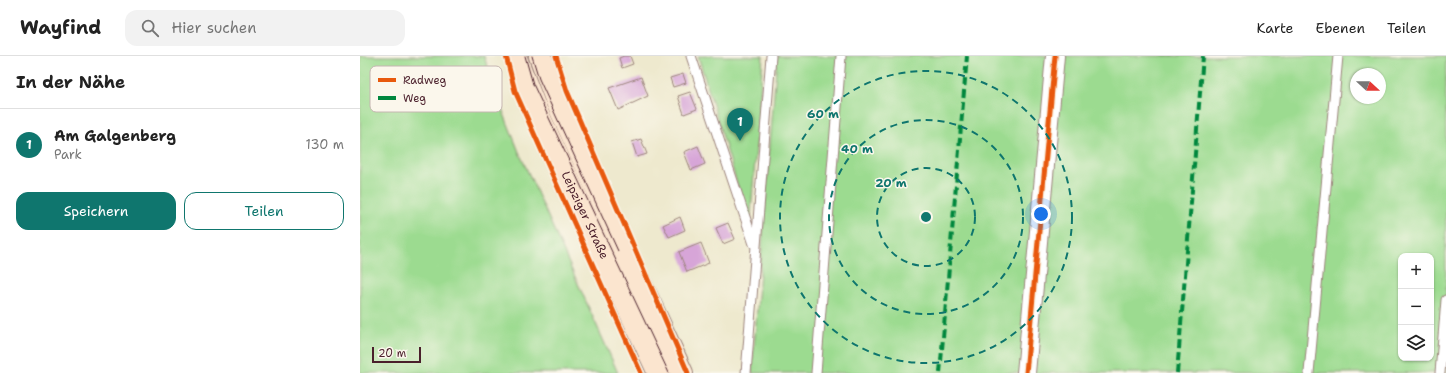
<!DOCTYPE html>
<html lang="de">
<meta charset="utf-8">
<style>
:root{--surface:#fff;--page:#f2f2f2;--text:#222;--muted:#767676;--line:#e0e0e0;--accent:#0f766e}
body{margin:0;font-family:"Shantell Sans",sans-serif;background:var(--page);color:var(--text)}
.controls{position:absolute;right:12px;bottom:12px;display:grid;overflow:hidden;border-radius:8px;box-shadow:0 1px 3px #0004}
.controls button{width:36px;height:36px;display:grid;place-items:center;padding:0;border:0;border-bottom:1px solid var(--line);background:var(--surface);color:var(--text);font:20px sans-serif}
.compass{position:absolute;left:990px;top:12px;width:36px;height:36px;border-radius:50%;background:var(--surface);box-shadow:0 1px 3px #0004;rotate:111deg}
.scale{position:absolute;left:12px;bottom:10px;width:49px;box-sizing:border-box;padding-left:4px;border:2px solid #4a1f2b;border-top:0;font-size:11px;line-height:14px;white-space:nowrap;color:#4a1f2b;-webkit-text-stroke:3px #fbf7ec;paint-order:stroke}
.you{position:absolute;left:681px;top:158px;width:14px;height:14px;margin:-10px;border:3px solid #fff;border-radius:50%;background:#1a73e8;box-shadow:0 0 0 6px #1a73e833}
.badge{display:grid;place-items:center;width:26px;height:26px;border-radius:50%;background:var(--accent);color:#fff;font-size:13px;font-weight:700}
.pin{position:absolute;translate:-50% -33px;filter:drop-shadow(0 1px 2px #0008)}
.pin::after{content:'';position:absolute;top:21px;width:14px;height:12px;background:inherit;clip-path:polygon(0 0,100% 0,50% 100%)}
.list{margin:0;padding:0;list-style:none}
h2{display:flex;justify-content:space-between;align-items:center;height:52px;margin:0;padding:0 16px;font-size:17px}
h2 small{font-size:13px;font-weight:400;color:var(--muted)}
.list li{display:grid;grid-template-columns:26px 1fr auto;gap:12px;align-items:center;box-sizing:border-box;height:72px;padding:0 16px;border-top:1px solid var(--line)}
.list b{display:block;font-size:15px;white-space:nowrap}
.list p{margin:0;font-size:13px;white-space:nowrap;color:var(--muted)}
.list em{font-size:13px;font-style:normal;color:var(--muted)}
.actions{display:flex;gap:8px;padding:12px 16px}
.actions a{flex:1;padding:9px 0;border:1px solid var(--accent);border-radius:12px;text-align:center;font-size:14px;color:var(--accent)}
.actions .main{background:var(--accent);color:#fff}
.icon{flex:none;width:22px;height:22px;fill:none;stroke:currentColor;stroke-width:2;stroke-linecap:round;stroke-linejoin:round}
.map{position:relative;flex:none;width:1086px;height:317px;overflow:hidden}
header{display:flex;align-items:center;gap:24px;box-sizing:border-box;height:56px;padding:0 20px;background:var(--surface);border-bottom:1px solid var(--line)}
header strong{font-size:19px}
nav{display:flex;gap:22px;margin-inline-start:auto;font-size:14px}
.search{width:280px;height:36px;background:var(--page);display:flex;align-items:center;gap:10px;box-sizing:border-box;padding:0 14px;border-radius:12px;color:var(--muted);font-size:15px}
main{display:flex}
aside{flex:1;background:var(--surface)}
.map>svg:first-child{display:block}
.green{fill:#9cdb90;stroke:#737d5e;fill-rule:evenodd}
.building{fill:#d7a5d8}
.lines{fill:none;stroke-linecap:round;stroke-linejoin:round}
.lane-casing{stroke:#9c847c;stroke-width:11}
.street-casing{stroke:#9c847c;stroke-width:20}
.secondary-casing{stroke:#9c847c;stroke-width:24}
.lane{stroke:#fff;stroke-width:9}
.street{stroke:#fff;stroke-width:18}
.secondary{stroke:#fbe5cf;stroke-width:22}
.tram{stroke:#4a1f2b;stroke-width:1}
.quiet{stroke:#00873e;stroke-width:4;stroke-dasharray:8 4;stroke-linecap:butt}
.cycleway-casing{stroke:#fbf7ec;stroke-width:8}
.cycleway{stroke:#e8590c;stroke-width:5}
.ring{fill:none;stroke:#0f766e;stroke-width:2;stroke-dasharray:7 5}
.labels{text-anchor:middle;stroke-width:3;stroke-linejoin:round;paint-order:stroke}
.street-label{font-size:12px;fill:#4a1f2b;stroke:#fbf7ec}
.key{fill:#fbf7ec;stroke:#c6b6b2;stroke-width:1}
.key-label{font-size:11px;fill:#4a1f2b}
.centre{fill:#0f766e;stroke:#fbf7ec;stroke-width:2}
.ring-label{font-size:12px;text-anchor:middle;font-weight:bold;fill:#0f766e;stroke:#fbf7ec;stroke-width:3;stroke-linejoin:round;paint-order:stroke}
</style>
<header>
<strong>Wayfind</strong>
<div class="search"><svg class="icon" aria-label="search" viewBox="0 0 24 24"><circle cx="10" cy="10" r="6"/><path d="M15 15l6 6"/></svg>Hier suchen</div>
<nav><a>Karte</a><a>Ebenen</a><a>Teilen</a></nav>
</header>
<main>
<aside>
<h2>In der Nähe<small></small></h2>
<ul class="list">
<li><span class="badge">1</span><div><b>Am Galgenberg</b><p>Park</p></div><em>130 m</em></li>
</ul>
<div class="actions"><a class="main">Speichern</a><a>Teilen</a></div>
</aside>
<div class="map">
<svg width="1086" height="317" viewBox="0 0 1086 317">
<rect width="100%" height="100%" fill="#fbf7ec"/>
<filter id="ink" filterUnits="userSpaceOnUse"><feTurbulence type="fractalNoise" baseFrequency=".025" numOctaves="2"/><feDisplacementMap in="SourceGraphic" scale="8" xChannelSelector="R" yChannelSelector="G"/><feConvolveMatrix kernelMatrix="1 2 1 2 8 2 1 2 1" color-interpolation-filters="sRGB"/></filter>
<filter id="wash" filterUnits="userSpaceOnUse"><feTurbulence type="fractalNoise" baseFrequency=".012" numOctaves="4" result="noise"/><feDisplacementMap in="SourceGraphic" scale="16" xChannelSelector="R" yChannelSelector="G"/><feGaussianBlur stdDeviation="0.9" result="paint"/><feColorMatrix in="noise" values="0 0 0 0 0 0 0 0 0 0 0 0 0 0 0 0 0 1.4 0 .05"/><feComposite in="paint" operator="in"/></filter>
<g filter="url(#wash)">
<rect width="100%" height="100%" fill="#eee9ce"/>
<path class="green" d="M0 0H124L132 27 159 96 258 317H0Z
M338 0H403L390 170Z
M417 0H1086V317H392ZM996 18H1020V42H996ZM1041 200H1071V302H1041Z"/>
<g id="blocks">
<path class="building" d="M264 0H270L273 8 262 12 259 2Z
M323 18 326 27 313 31 310 22Z
M281 21 288 40 258 54 249 32Z
M330 36 337 53 324 58 318 40Z
M281 83 287 98 277 101 272 86Z
M338 90 345 108 331 114 324 96Z
M320 161 325 174 309 181 303 169Z
M368 167 375 183 363 188 356 172Z
M341 187 349 207 327 216 319 196Z"/>
</g>
</g>
<g filter="url(#ink)">
<use href="#blocks" fill-opacity="0" stroke="#9c847c" stroke-width="1"/>
<g class="lines">
<defs>
<path id="lane" d="M331 0 394 188
M386 317 411 0
M456 317 481 0
M949 317 978 0
M1080 317 1086 244"/>
<path id="street" d="M666 317 695 0"/>
<g id="secondary">
<path id="s1" d="M155 0 176 54 299 317"/>
<path d="M180 0 197 46 322 317"/>
</g>
</defs>
<use href="#lane" class="lane-casing"/>
<use href="#street" class="street-casing"/>
<use href="#secondary" class="secondary-casing"/>
<use href="#lane" class="lane"/>
<use href="#street" class="street"/>
<use href="#secondary" class="secondary"/>
<path class="tram" d="M165 0 173 28 309 317
M172 0 179 23 258 195"/>
<path class="quiet" d="M580 317 607 0
M817 317 843 0"/>
<defs>
<path id="cycleway" d="M146 0 155 35 281 317
M196 0 207 35 328 317
M666 317 695 0"/>
</defs>
<use href="#cycleway" class="cycleway-casing"/>
<use href="#cycleway" class="cycleway"/>
</g>
</g>
<g class="ring">
<circle cx="566" cy="161" r="49"/>
<circle cx="566" cy="161" r="97"/>
<circle cx="566" cy="161" r="146"/>
</g>
<g class="labels">
<g class="street-label">
<text dy="4" stroke="none"><textPath href="#s1" startOffset="174">Leipziger Straße</textPath></text>
</g>
</g>
<rect x="10" y="10" width="132" height="46" rx="6" class="key"/>
<rect x="18" y="22" width="18" height="4" fill="#e8590c"/>
<rect x="18" y="40" width="18" height="4" fill="#00873e"/>
<g class="key-label">
<text x="43" y="28">Radweg</text>
<text x="43" y="46">Weg</text>
</g>
<circle cx="566" cy="161" r="6" class="centre"/>
<g class="ring-label">
<text x="463" y="62">60 m</text>
<text x="497" y="97">40 m</text>
<text x="531" y="131">20 m</text>
</g>
</svg>
<div class="controls">
<button>+</button>
<button>−</button>
<button><svg class="icon" aria-label="layers" viewBox="0 0 24 24"><path d="M12 4l9 5-9 5-9-5zM3 14l9 5 9-5"/></svg></button>
</div>
<svg class="compass" viewBox="-18 -18 36 36"><path d="M0-13l5 13h-10z" fill="#e53935"/><path d="M0 13l5-13h-10z" fill="#767676"/></svg>
<div class="scale">20 m</div>
<div class="you"></div>
<div class="pin badge" style="left:380px;top:85px">1</div>
</div>
</main>
